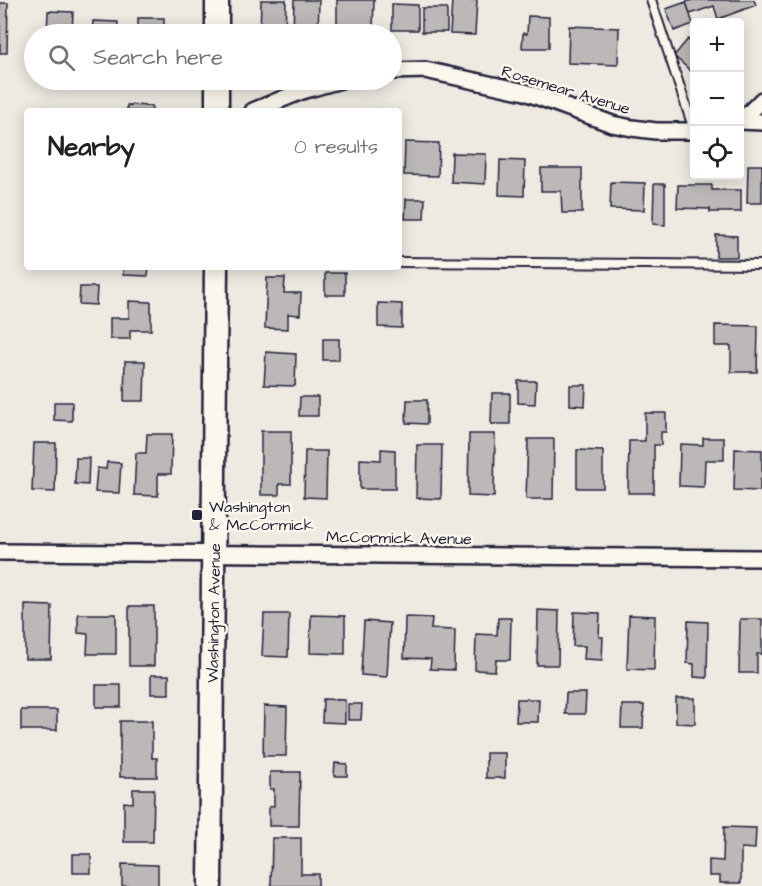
<!DOCTYPE html>
<meta charset="utf-8">
<style>
:root{--surface:#fff;--page:#f6f6f6;--text:#202124;--muted:#757577;--line:#e0e0e0}
body{margin:0;font-family:"Architects Daughter",sans-serif;background:var(--page);color:var(--text)}
.controls{position:absolute;right:18px;top:18px;display:grid;overflow:hidden;border-radius:6px;box-shadow:0 3px 15px #0003}
.controls button{width:54px;height:54px;display:grid;place-items:center;padding:0;border:0;border-bottom:2px solid var(--line);background:var(--surface);color:var(--text);font:30px sans-serif}
.list{margin:0;padding:0;list-style:none}
h2{display:flex;justify-content:space-between;align-items:center;height:78px;margin:0;padding:0 24px;font-size:26px}
h2 small{font-size:20px;font-weight:400;color:var(--muted)}
.icon{flex:none;width:33px;height:33px;fill:none;stroke:currentColor;stroke-width:2;stroke-linecap:round;stroke-linejoin:round}
.map{position:relative;flex:none;width:762px;height:886px;overflow:hidden}
.search{position:absolute;background:var(--surface);box-shadow:0 3px 15px #0003;left:24px;top:24px;width:378px;height:66px;display:flex;align-items:center;gap:15px;box-sizing:border-box;padding:0 21px;border-radius:33px;color:var(--muted);font-size:22px}
.panel{position:absolute;background:var(--surface);box-shadow:0 3px 15px #0003;left:24px;top:108px;width:378px;height:162px;border-radius:6px}
.map>svg:first-child{display:block}
.building{fill:#bcb8b8;stroke:#22223b;stroke-width:1.5}
.lines{fill:none;stroke-linecap:round;stroke-linejoin:round}
.lane-casing{stroke:#22223b;stroke-width:12}
.street-casing{stroke:#22223b;stroke-width:20}
.secondary-casing{stroke:#22223b;stroke-width:27}
.lane{stroke:#fbf7ec;stroke-width:8}
.street{stroke:#fbf7ec;stroke-width:15}
.secondary{stroke:#fbf7ec;stroke-width:22}
.poi-dot{fill:#22223b;stroke:#fbf7ec;stroke-width:2}
.labels{text-anchor:middle;stroke-width:5;stroke-linejoin:round;paint-order:stroke}
.street-label{font-size:16px;fill:#22223b;stroke:#fbf7ec}
.poi-label{font-size:16px;fill:#22223b;stroke:#fbf7ec;text-anchor:start}
</style>
<div class="map">
<svg width="762" height="886" viewBox="0 0 762 886">
<rect width="100%" height="100%" fill="#eeeae2"/>
<filter id="ink" filterUnits="userSpaceOnUse"><feTurbulence type="fractalNoise" baseFrequency=".0167" numOctaves="2"/><feDisplacementMap in="SourceGraphic" scale="12" xChannelSelector="R" yChannelSelector="G"/><feConvolveMatrix kernelMatrix="1 2 1 2 8 2 1 2 1" color-interpolation-filters="sRGB"/></filter>
<g filter="url(#ink)">
<path class="building" d="M261 0H286L285 34H260Z
M294 0H319L318 34H293Z
M337 0H374L373 28 337 27Z
M452 0H477L475 35 450 34Z
M692 0H754L756 5 718 19 714 6 690 14 686 2Z
M686 2 693 24 674 31 666 9Z
M0 3H8L7 53H0Z
M392 4 418 5V30H392Z
M422 8H447V32H422Z
M48 11 73 12 72 34H47Z
M528 16 549 17V48H522L523 33 527 34Z
M138 18H164V34H138Z
M93 21 118 22 117 34H92Z
M569 26 619 28 618 65 568 63Z
M688 39 694 45V69L692 72 674 56Z
M127 105 152 106V111H127Z
M405 142 439 143 438 176 404 175Z
M452 153 486 154 485 184 451 182Z
M500 160 525 161 524 196 499 195Z
M748 165H762V203H747Z
M541 168H582V213H562L561 191H541Z
M611 182 645 183 644 210 610 209Z
M654 184H665V225L653 224Z
M678 185H712V190H741V212H710V209L677 208Z
M406 199H425L424 219H405Z
M716 235 737 236V257H716Z
M123 267H149L148 276 123 275Z
M325 273H345V295H325Z
M267 278H285L284 293H301L300 315 288 314V329L265 328Z
M80 287H97L96 305 79 304Z
M129 301 151 302V330H130V339H110V318H129Z
M378 303 402 304V328L378 327Z
M715 325 758 326 757 372H731V346H715Z
M323 339H339V360H323Z
M266 352 296 354 295 386 264 385Z
M125 361H145L144 401H124Z
M518 381H536L535 404 518 403Z
M570 385H586L585 406 570 405Z
M492 393H510V424H491Z
M300 397H318V416H299Z
M407 400H427V424L406 423Z
M54 402H72V421L54 420Z
M645 413H666V432H661V445H654V493H628L629 441H645Z
M261 431H291V484H279V495H261Z
M147 434H172L171 474H158V496L134 495 136 453H146Z
M469 434H495L494 497 468 496Z
M703 438H724V460H705L704 487 679 486 680 444 703 445Z
M528 439H554L553 499H526Z
M34 443H56L55 492 32 491Z
M417 445H442L441 499 416 498Z
M381 449 395 450V489H360V459L381 460Z
M735 449 762 450V480H760V491L734 490Z
M577 450 603 451V488H577Z
M305 451H327L326 498 304 497Z
M76 458H89L88 485 75 484Z
M107 462 121 463 119 493 95 492 97 468 106 469Z
M25 605 52 606 51 659H25Z
M129 606H154V666H129Z
M538 610 559 611 558 665H537Z
M574 612 600 613 599 637H603L602 660 584 659 585 646H573Z
M78 614H116V654H87L88 634 78 633Z
M264 614H289L288 657 262 656Z
M311 615 345 616V654L310 653Z
M629 615 655 616 654 670 627 669Z
M405 617 432 618 431 629 455 630 454 670 430 669 431 659 404 658Z
M498 618H511L510 660H496L495 671 475 670 476 634 497 635Z
M740 619H762V654H757V673H739Z
M364 621 390 623 387 677 361 675Z
M688 621 708 622 707 678 694 677V664L687 663Z
M151 675H169V694H151Z
M96 685H121V707H96Z
M566 693H586L585 714H565Z
M676 698H695V724L676 723Z
M323 699 345 700V723L322 722Z
M517 699H539L538 722H516Z
M348 704H362L361 720H348Z
M622 705H644L643 728H621Z
M264 706 287 707 286 756H263Z
M21 710H57V730H21Z
M120 721H152V758H157V777H120Z
M486 753H505V778H486Z
M335 763 347 764V776H334Z
M270 772H300L299 826H269V807L274 806V789H270Z
M133 789H154L153 842H124V802L133 803Z
M724 827 756 828 755 849 741 848V883H720V876H709V860L723 861Z
M272 838H301V874H318V886H271Z
M73 854H91V873H73Z
M122 864 158 865V886H122Z"/>
<g class="lines">
<defs>
<path id="lane" d="M651 0 694 130
M399 262 762 265"/>
<path id="street" d="M392 71 425 70 525 92 612 124 632 128 656 131H694
M253 111 302 91 341 80
M740 121 762 122
M741 121 762 100
M0 552 762 558"/>
<path id="secondary" d="M217 0V34
M217 80V111
M210 886 216 267"/>
</defs>
<use href="#lane" class="lane-casing"/>
<use href="#street" class="street-casing"/>
<use href="#secondary" class="secondary-casing"/>
<use href="#lane" class="lane"/>
<use href="#street" class="street"/>
<use href="#secondary" class="secondary"/>
</g>
</g>
<rect class="poi-dot" x="191" y="509" width="12" height="12" rx="3"/>
<g class="labels">
<g class="street-label">
<text transform="translate(566 89) rotate(17)" y="6">Rosemear Avenue</text>
<text transform="translate(399 537) rotate(1)" y="6">McCormick Avenue</text>
<text transform="translate(213 613) rotate(-89)" y="6">Washington Avenue</text>
</g>
<g class="poi-label">
<text x="209" y="512">Washington<tspan x="209" dy="18">&amp; McCormick</tspan></text>
</g>
</g>
</svg>
<div class="controls">
<button>+</button>
<button>−</button>
<button><svg class="icon" aria-label="locate" viewBox="0 0 24 24"><circle cx="12" cy="12" r="6"/><path d="M12 2v4M12 18v4M2 12h4M18 12h4"/></svg></button>
</div>
<div class="search"><svg class="icon" aria-label="search" viewBox="0 0 24 24"><circle cx="10" cy="10" r="6"/><path d="M15 15l6 6"/></svg>Search here</div>
<section class="panel">
<h2>Nearby<small>0 results</small></h2>
<ul class="list">
</ul>
</section>
</div>
